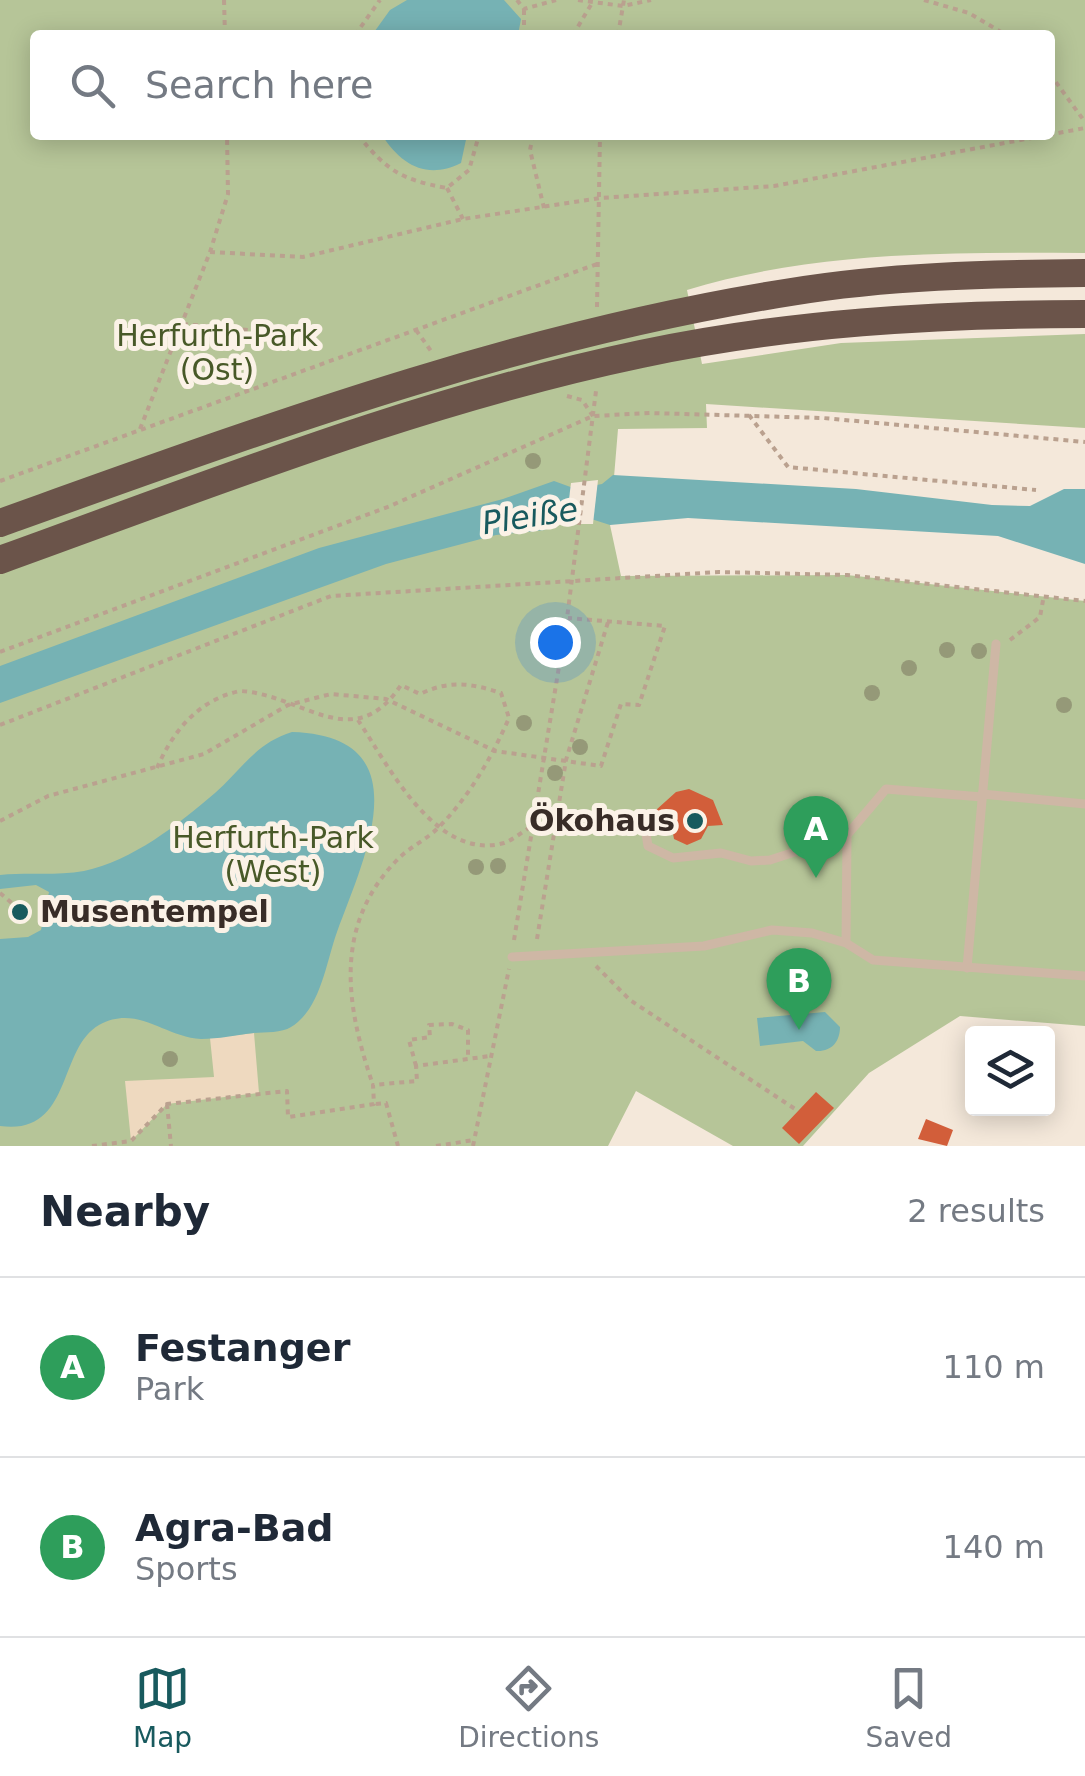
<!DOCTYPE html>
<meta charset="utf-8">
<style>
:root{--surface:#fff;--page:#f2f2f3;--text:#1f2937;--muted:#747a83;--line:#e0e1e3;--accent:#185a5e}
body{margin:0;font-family:"DejaVu Sans",sans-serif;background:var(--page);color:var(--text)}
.controls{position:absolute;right:30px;bottom:30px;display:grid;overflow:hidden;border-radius:10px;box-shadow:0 5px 25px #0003}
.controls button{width:90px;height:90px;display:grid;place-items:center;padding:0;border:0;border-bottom:2px solid var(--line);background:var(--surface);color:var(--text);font:50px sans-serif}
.you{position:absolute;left:555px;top:642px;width:35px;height:35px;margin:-25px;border:8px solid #fff;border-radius:50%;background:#1a73e8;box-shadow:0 0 0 15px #1a73e833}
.badge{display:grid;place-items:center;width:65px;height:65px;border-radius:50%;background:var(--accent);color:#fff;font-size:32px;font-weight:700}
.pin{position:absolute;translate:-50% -82px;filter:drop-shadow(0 2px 5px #0008)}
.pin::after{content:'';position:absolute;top:52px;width:35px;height:30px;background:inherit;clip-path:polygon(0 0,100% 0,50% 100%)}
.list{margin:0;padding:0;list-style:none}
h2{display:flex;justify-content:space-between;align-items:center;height:130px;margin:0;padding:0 40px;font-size:42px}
h2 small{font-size:32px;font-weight:400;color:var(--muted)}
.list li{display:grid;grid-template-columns:65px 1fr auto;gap:30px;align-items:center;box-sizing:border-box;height:180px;padding:0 40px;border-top:2px solid var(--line)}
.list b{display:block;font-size:38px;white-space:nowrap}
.list p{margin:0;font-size:32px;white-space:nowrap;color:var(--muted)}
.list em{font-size:32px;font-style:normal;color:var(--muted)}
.icon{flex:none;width:55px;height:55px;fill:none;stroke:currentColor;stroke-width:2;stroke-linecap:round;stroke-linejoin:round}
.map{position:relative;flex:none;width:1085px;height:1146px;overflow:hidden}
.search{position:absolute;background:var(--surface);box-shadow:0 5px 25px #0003;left:30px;right:30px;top:30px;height:110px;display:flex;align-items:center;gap:25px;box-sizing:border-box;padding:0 35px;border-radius:10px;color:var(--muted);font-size:38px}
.sheet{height:490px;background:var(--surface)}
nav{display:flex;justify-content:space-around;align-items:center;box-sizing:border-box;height:140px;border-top:2px solid var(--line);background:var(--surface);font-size:28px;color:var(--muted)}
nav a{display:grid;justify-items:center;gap:5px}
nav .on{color:var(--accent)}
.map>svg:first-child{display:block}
.green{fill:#b6c598;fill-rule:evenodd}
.plaza{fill:#eed9bf}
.water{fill:#76b2b4}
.pier{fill:#f4e8da}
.building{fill:#d25e3a}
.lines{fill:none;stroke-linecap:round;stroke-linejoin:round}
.path{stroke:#baa18f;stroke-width:4;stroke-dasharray:5 5;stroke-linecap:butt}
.service{stroke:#ceb7a5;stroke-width:9}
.trunk{stroke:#6b544a;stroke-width:28}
.tree{fill:#959978}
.poi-dot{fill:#185a5e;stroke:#fbf2e7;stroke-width:4}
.labels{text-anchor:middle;stroke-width:10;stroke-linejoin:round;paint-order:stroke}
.park-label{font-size:30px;fill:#485928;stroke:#fbf2e7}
.poi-label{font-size:30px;font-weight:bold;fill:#382c27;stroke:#fbf2e7;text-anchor:end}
.water-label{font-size:32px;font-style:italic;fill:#185a5e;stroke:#fbf2e7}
</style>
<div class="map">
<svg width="1085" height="1146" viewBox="0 0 1085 1146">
<rect width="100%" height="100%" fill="#f4e8da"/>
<path class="green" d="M0 0H1085V253C954 252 814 251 687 290L702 364 841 343 1085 334V428L706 404 707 428 618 429 610 525 621 576 847 575 1085 601V1026L960 1016 869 1073 803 1146H733L636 1091 608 1146H0ZM35 35H1050V135H35Z"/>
<path class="plaza" d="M254 1033 259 1093 167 1104 131 1141 125 1081 214 1077 210 1038Z"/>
<path class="water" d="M407 0H504L521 19 518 35H372L390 10Z
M382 135H467L461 163C427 180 401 165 382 135Z
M613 475 856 489 992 505 1030 506 1064 489H1085V564L998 536 688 518 610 525 585 517 564 519 545 530 496 535 386 564 0 703V666L319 548 503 499 554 481 576 489 602 484Z
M292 732C424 736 364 858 337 932 326 962 321 1009 291 1027 282 1033 265 1032 254 1033 237 1035 218 1039 201 1039 164 1037 137 1004 99 1025 57 1049 73 1136 0 1126V939L28 937 41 930 49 892 36 885 0 889V875C28 872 57 876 84 871 132 861 179 824 215 793 242 769 256 743 292 732Z
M825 1012 840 1027C840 1042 831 1052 816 1051L803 1041 760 1046 757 1018Z"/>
<path class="pier" d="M598 480 593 524H566L571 483Z"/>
<path class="building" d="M689 789 713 800 723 825 708 826 701 839 687 845 674 839 670 817 656 810 676 792Z
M10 910a9 9 0 1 1 18 0a9 9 0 1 1-18 0Z
M816 1092 834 1108 799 1144 782 1128Z
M926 1119 953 1130 947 1146 918 1139Z"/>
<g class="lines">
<path class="path" d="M224 0 225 35
M517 0 524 9 556 0
M578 0 623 6 651 0
M924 0 969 13 1006 35
M355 35 380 0
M524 35V10
M573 35 592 3
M618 35 624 0
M1050 74 1085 122
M358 135C387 171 402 180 447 188L469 170 479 135
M533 135 530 150 544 208
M447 188 463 219
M210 252 303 257 463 219 601 198 774 186 1085 128
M597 307 600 135
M183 324 293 334
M416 330 431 351
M567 396 582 400 593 416
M749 415 788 467 1036 490
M140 429 210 252 228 194 227 135
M0 481 597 264
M1010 640 1040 617 1044 595
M0 652 390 506 593 416 650 413 823 418 1085 442
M358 720C388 765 436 862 504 843 513 840 523 831 531 827
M0 725 331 596 719 572 847 575 1085 601
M157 768C173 731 198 700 240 691 302 694 353 757 401 685L420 694C449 680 471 683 501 693L509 718C492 757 469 797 438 828 426 840 408 848 396 861 333 927 346 1006 373 1085
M0 821 48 796 204 754 288 705 331 694 386 699 495 751 601 766 621 704 639 705 665 626 568 618
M0 893 13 904
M537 939 566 760 608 622
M514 940 567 618 596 391
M596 966 630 1000 795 1109
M416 1066 409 1040 430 1037 429 1025 452 1024 468 1030V1059
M167 1104 171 1146
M376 1104 386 1103 398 1146
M92 1146 131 1141 167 1104 287 1091 288 1117 374 1104 373 1085 417 1081 416 1066 490 1056
M436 1146 474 1140
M473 1146 509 969"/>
<path class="service" d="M982 794 1085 804
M644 821 648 846 673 858 721 853 751 861 770 860 847 835 886 789 982 797
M846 943 847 835
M512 957 704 946 772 930 812 933 846 943 873 960 1085 976
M967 968 996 644"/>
<path class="trunk" d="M0 523C260 430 516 335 791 292 888 276 987 274 1085 273
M0 560C211 484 421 400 641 354 787 323 936 314 1085 314"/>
</g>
<g class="tree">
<circle cx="533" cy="461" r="8"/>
<circle cx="947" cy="650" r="8"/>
<circle cx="979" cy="651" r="8"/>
<circle cx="909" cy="668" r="8"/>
<circle cx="872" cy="693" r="8"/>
<circle cx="1064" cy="705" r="8"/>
<circle cx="524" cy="723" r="8"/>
<circle cx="580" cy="747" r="8"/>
<circle cx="555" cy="773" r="8"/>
<circle cx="498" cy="866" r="8"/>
<circle cx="476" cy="867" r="8"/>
<circle cx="170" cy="1059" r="8"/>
</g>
<g class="poi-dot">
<circle cx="695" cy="821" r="10"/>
<circle cx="20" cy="912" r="10"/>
</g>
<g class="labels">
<g class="park-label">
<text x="217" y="346">Herfurth-Park<tspan x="217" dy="34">(Ost)</tspan></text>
<text x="273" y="848">Herfurth-Park<tspan x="273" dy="34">(West)</tspan></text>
</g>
<g class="poi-label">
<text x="675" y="831">Ökohaus</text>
<text x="40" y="922" text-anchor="start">Musentempel</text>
</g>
<g class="water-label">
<text transform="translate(530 516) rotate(-9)" y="11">Pleiße</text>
</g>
</g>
</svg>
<div class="controls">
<button><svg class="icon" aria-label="layers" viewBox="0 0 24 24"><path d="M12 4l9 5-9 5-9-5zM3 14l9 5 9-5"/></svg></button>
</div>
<div class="you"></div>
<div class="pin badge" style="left:816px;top:878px;background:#2e9e5b">A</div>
<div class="pin badge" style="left:799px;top:1030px;background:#2e9e5b">B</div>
<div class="search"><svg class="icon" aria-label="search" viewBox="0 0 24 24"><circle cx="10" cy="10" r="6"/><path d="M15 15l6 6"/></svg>Search here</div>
</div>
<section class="sheet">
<h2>Nearby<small>2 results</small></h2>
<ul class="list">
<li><span class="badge" style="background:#2e9e5b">A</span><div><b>Festanger</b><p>Park</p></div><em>110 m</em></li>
<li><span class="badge" style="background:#2e9e5b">B</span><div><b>Agra-Bad</b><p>Sports</p></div><em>140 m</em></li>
</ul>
</section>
<nav>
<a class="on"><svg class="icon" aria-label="map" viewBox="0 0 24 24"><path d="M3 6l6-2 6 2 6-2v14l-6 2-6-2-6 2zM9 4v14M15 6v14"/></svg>Map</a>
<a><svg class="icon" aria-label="directions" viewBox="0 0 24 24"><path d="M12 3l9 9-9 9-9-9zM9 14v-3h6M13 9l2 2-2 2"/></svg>Directions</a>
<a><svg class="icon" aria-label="saved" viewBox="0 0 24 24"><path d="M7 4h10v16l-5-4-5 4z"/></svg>Saved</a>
</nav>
